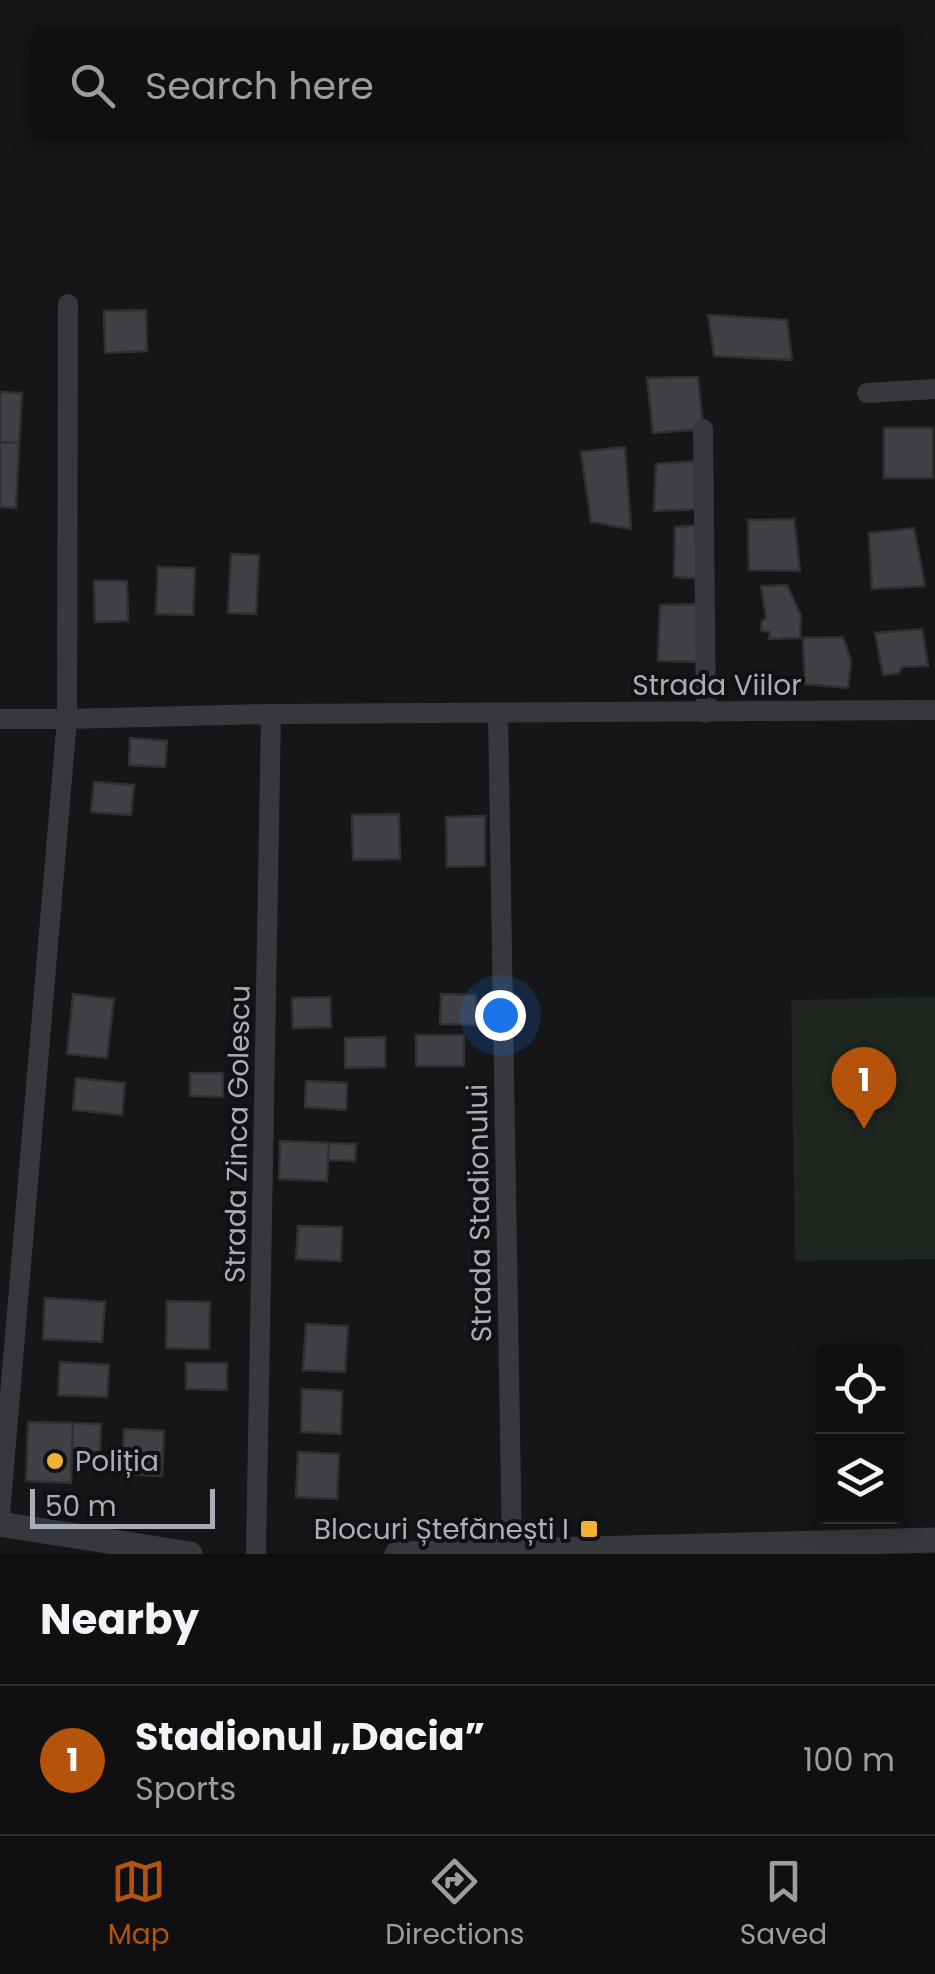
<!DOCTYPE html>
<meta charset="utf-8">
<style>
:root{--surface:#101012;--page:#1e1e20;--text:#f1f3f6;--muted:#9c9d9f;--line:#303032;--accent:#b45309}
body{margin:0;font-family:Poppins,sans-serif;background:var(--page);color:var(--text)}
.controls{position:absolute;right:30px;bottom:30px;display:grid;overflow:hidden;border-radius:10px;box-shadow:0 5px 25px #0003}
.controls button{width:90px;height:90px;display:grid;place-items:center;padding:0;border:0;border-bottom:2px solid var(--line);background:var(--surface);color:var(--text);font:50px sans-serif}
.scale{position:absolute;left:30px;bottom:25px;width:185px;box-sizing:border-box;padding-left:10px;border:5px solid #a8adb8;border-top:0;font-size:28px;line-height:35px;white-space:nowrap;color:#a8adb8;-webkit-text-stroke:8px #111113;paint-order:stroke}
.you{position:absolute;left:500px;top:1015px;width:35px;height:35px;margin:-25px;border:8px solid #fff;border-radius:50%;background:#1a73e8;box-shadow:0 0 0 15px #1a73e833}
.badge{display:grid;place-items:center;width:65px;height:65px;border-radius:50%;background:var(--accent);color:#fff;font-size:32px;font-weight:700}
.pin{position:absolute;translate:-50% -82px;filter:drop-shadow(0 2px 5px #0008)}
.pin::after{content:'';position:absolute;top:52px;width:35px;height:30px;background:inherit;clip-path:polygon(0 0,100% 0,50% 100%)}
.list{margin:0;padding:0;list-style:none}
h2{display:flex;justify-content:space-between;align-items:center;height:130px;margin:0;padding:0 40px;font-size:42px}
h2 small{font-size:32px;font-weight:400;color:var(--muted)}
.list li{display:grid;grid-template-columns:65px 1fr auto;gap:30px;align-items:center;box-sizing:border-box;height:150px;padding:0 40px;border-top:2px solid var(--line)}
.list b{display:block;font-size:38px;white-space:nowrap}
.list p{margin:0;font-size:32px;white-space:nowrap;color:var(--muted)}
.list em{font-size:32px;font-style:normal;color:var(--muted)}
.icon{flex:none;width:55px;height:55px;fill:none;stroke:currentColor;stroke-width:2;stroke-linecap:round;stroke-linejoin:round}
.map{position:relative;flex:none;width:935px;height:1554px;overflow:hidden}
.search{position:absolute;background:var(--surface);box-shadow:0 5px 25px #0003;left:30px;right:30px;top:30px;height:110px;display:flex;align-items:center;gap:25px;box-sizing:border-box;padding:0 35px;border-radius:10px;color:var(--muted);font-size:38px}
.sheet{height:280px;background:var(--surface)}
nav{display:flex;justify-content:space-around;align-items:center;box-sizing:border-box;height:140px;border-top:2px solid var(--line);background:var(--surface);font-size:28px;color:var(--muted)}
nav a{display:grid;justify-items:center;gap:5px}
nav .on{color:var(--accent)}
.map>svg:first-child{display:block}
.green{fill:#1e261f}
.building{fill:#404145;stroke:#303034;stroke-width:2.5}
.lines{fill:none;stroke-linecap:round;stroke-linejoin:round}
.minor{stroke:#37383d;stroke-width:20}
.tertiary{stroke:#37383d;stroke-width:25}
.poi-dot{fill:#f2b134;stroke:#111113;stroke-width:4}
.labels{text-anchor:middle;stroke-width:8;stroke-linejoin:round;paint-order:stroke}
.street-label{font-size:28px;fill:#a8adb8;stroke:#111113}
.poi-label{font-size:28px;fill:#a8adb8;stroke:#111113;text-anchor:start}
</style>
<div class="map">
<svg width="935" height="1554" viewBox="0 0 935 1554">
<rect width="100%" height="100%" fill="#161618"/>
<path class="green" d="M935 997V1259L795 1261 791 1000Z"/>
<path class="building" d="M146 310 147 351 105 353 104 311Z
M708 315 787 320 792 360 714 356Z
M698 377 703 429 653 433 647 378Z
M0 392 22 393 19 443 0 442Z
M884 428H933V478H884Z
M0 442 19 443 16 508 0 507Z
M625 447 631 529 591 522 581 452Z
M697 461 700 509 654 511 656 464Z
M794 519 800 571 749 570 748 520Z
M700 525 705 579 674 577 675 527Z
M914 528 925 586 872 589 869 533Z
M231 554 259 555 256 614 228 613Z
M158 567 195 568 193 615 156 614Z
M94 581H127L128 621 95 622Z
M787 585 801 616 800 638 769 639 770 632 761 631 762 621 766 618 761 586Z
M705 604 706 662 658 661 660 605Z
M922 629 928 666 902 667 899 673 883 675 875 633Z
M843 637 851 661 848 688 805 684 803 638Z
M130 738 167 741 165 767 129 765Z
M94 782 134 785 131 815 91 812Z
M399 814 400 859 353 860 352 815Z
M485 816V866L447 867 446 817Z
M73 994 114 999 107 1058 67 1054Z
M441 994 476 995V1025L440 1024Z
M330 997 331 1027 293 1028 292 998Z
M416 1035H464V1066H416Z
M385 1037V1067L345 1068V1038Z
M190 1073H223V1097L190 1096Z
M76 1078 125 1083 122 1115 73 1110Z
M306 1081 347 1083 346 1110 305 1107Z
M280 1141 329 1143 327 1181 279 1179Z
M329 1143 356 1144 355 1161 328 1160Z
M298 1226 342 1227 341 1261 296 1259Z
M45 1298 105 1302 102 1342 43 1339Z
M167 1301 210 1302 209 1349 166 1348Z
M306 1324 348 1326 345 1372 303 1370Z
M60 1362 109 1365 107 1397 58 1395Z
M186 1363H227V1390L186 1389Z
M302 1389 342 1391 341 1434 301 1432Z
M28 1422 73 1423 71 1483 26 1481Z
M73 1423 101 1424 100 1452 72 1451Z
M124 1429 164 1431 162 1476 122 1474Z
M298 1452 339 1454 337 1499 296 1497Z"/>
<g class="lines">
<path class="minor" d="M867 393 935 389
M703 429 706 713
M498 713 512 1551
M0 719H67L271 714 935 710
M0 1514 67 719 68 304
M256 1554 271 714"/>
<path class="tertiary" d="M0 1524 190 1554
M397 1554 935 1540"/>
</g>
<g class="poi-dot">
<circle cx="55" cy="1461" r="10"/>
<rect x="579" y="1519" width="20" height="20" rx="5"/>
</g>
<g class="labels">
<g class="street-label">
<text x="717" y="695">Strada Viilor</text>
<text transform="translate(237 1134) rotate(-89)" y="10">Strada Zinca Golescu</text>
<text transform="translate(479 1213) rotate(-91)" y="10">Strada Stadionului</text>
</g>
<g class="poi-label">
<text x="75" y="1471">Poliția</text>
<text x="569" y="1539" text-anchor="end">Blocuri Ștefănești I</text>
</g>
</g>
</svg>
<div class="controls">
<button><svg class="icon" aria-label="locate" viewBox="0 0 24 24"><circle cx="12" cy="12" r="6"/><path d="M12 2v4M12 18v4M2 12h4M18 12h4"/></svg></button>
<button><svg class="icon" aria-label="layers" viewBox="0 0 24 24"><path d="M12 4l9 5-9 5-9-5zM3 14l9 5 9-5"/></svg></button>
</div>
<div class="scale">50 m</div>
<div class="you"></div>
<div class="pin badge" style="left:864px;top:1129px">1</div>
<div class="search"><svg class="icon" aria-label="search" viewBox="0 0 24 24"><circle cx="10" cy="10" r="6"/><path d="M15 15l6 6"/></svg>Search here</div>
</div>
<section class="sheet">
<h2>Nearby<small></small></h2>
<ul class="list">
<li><span class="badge">1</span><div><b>Stadionul „Dacia”</b><p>Sports</p></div><em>100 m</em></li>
</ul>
</section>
<nav>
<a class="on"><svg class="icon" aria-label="map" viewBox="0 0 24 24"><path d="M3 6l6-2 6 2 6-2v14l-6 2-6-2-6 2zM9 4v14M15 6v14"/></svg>Map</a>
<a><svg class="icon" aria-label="directions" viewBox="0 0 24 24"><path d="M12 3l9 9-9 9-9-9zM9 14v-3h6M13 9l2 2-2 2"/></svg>Directions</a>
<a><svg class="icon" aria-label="saved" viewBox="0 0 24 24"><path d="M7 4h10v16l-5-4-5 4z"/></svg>Saved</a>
</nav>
